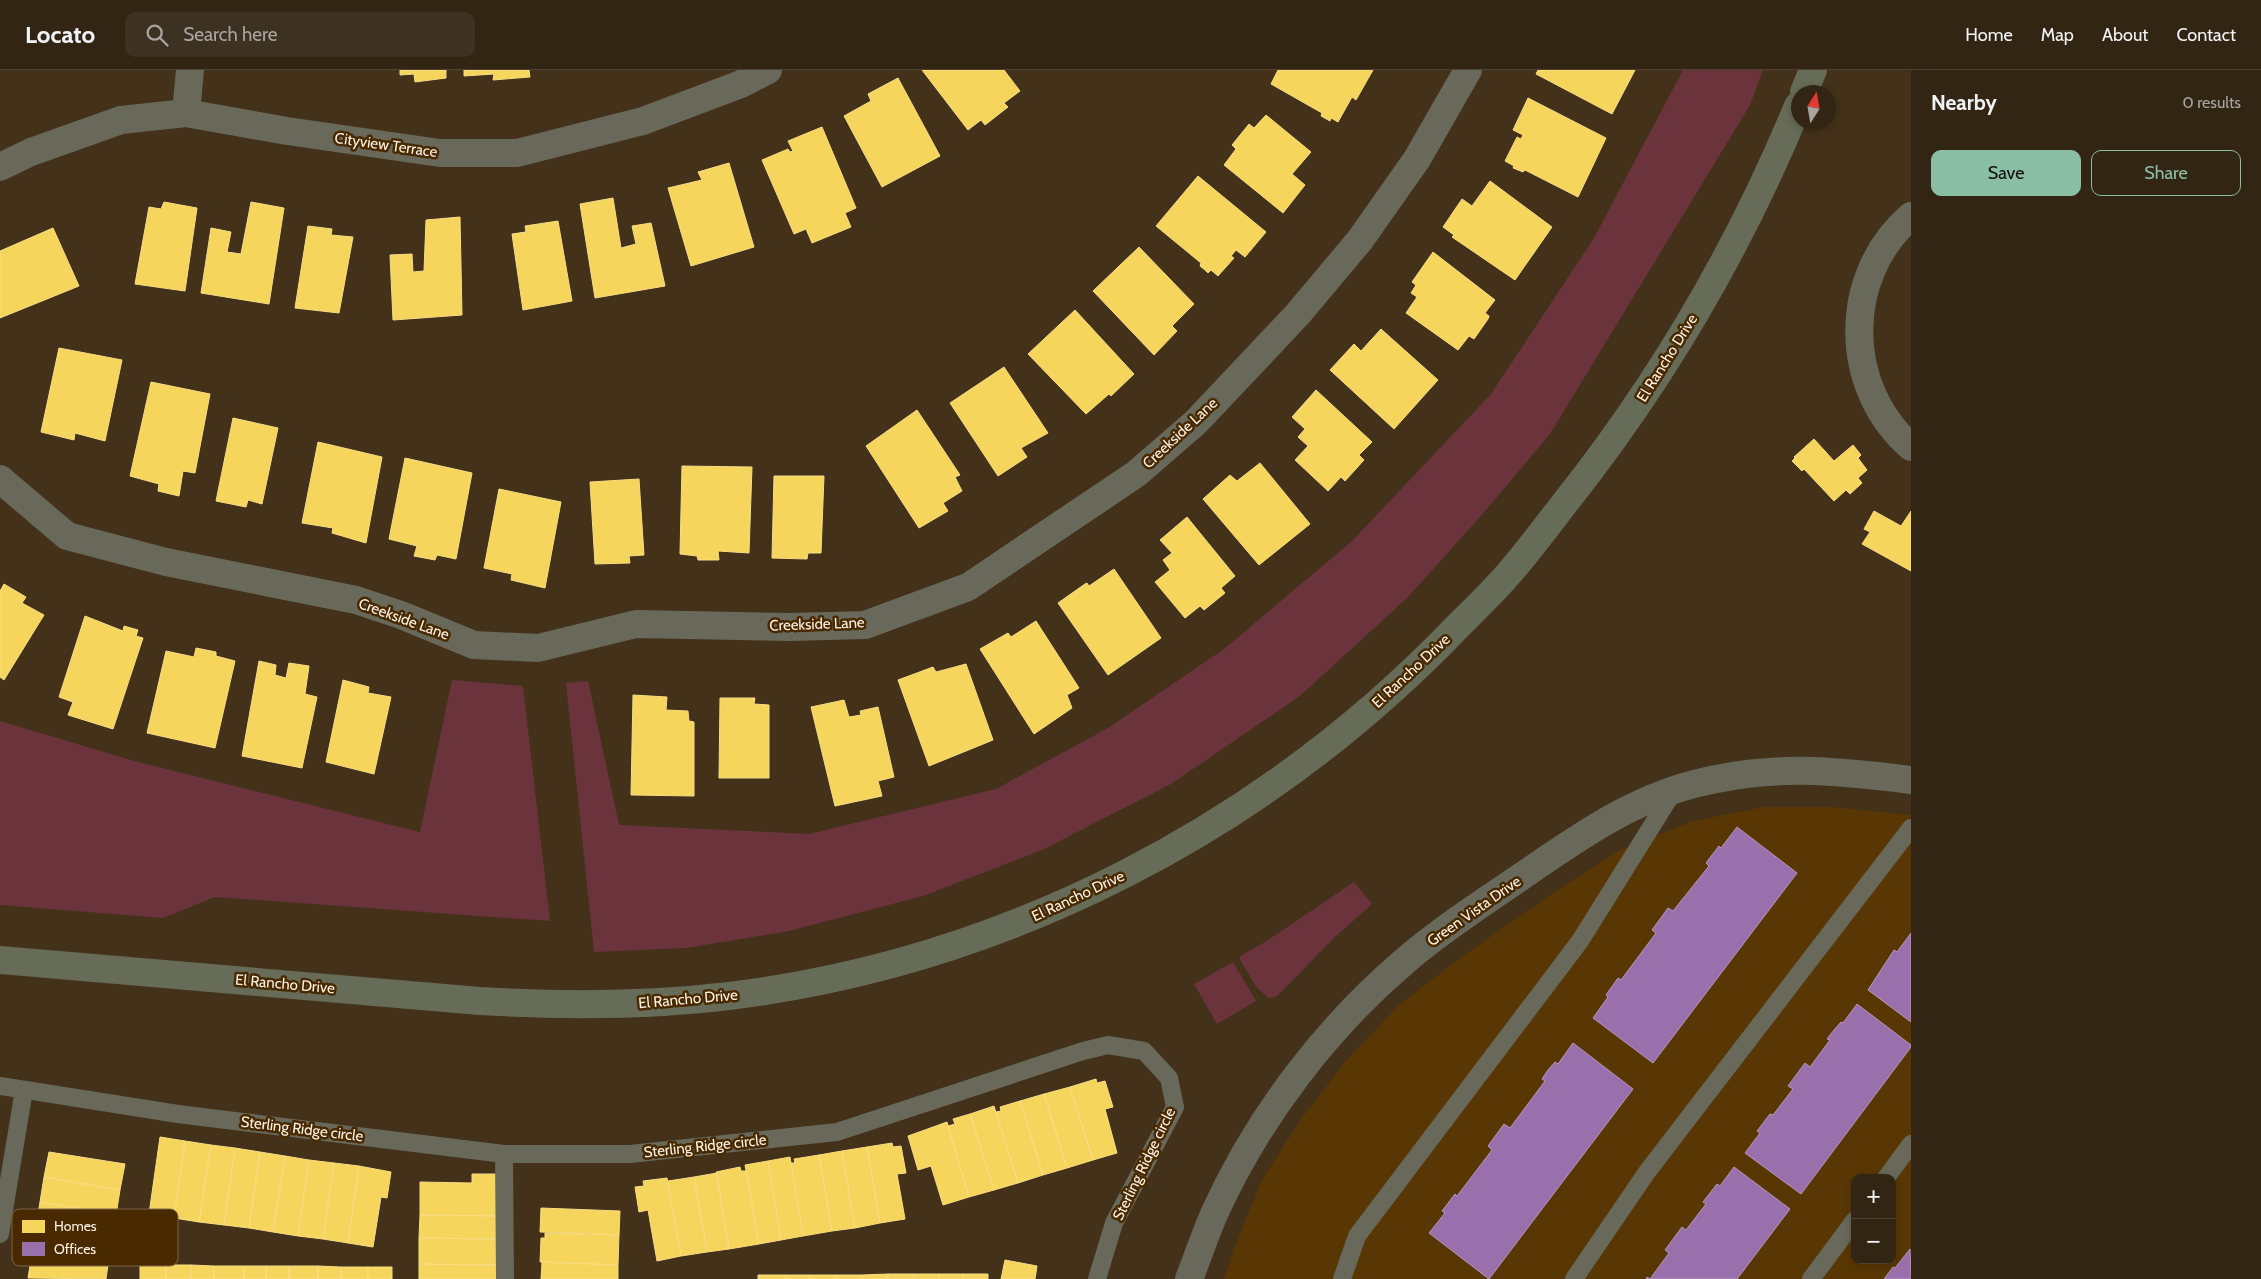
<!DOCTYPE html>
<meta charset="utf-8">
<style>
:root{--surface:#322514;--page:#3d3122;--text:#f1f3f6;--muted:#a8a5a0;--line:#4d4234;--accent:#8abfa5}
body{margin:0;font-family:Cabin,sans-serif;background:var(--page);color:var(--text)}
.controls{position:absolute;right:15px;bottom:15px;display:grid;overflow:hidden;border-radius:10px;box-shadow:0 2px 8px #0003}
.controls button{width:45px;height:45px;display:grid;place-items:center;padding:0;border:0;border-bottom:1px solid var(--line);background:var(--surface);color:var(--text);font:25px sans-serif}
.compass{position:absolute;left:1791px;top:15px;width:45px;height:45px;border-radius:50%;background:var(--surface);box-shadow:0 2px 8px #0003;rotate:11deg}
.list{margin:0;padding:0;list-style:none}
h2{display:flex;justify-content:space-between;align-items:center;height:65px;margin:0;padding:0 20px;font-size:21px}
h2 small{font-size:16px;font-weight:400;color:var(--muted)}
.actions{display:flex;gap:10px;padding:15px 20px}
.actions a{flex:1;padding:11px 0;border:1px solid var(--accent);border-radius:10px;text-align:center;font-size:18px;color:var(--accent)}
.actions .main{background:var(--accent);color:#111}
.icon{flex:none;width:28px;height:28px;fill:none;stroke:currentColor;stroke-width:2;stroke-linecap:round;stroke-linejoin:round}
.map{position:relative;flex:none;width:1911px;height:1209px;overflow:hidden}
header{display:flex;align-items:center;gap:30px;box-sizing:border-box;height:70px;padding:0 25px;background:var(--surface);border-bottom:1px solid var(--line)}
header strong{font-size:24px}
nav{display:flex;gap:28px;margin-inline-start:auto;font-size:18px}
.search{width:350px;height:45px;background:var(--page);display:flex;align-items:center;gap:12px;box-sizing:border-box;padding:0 18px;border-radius:10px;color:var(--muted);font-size:19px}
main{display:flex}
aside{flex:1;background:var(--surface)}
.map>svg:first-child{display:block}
.built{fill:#593705;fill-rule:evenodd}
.green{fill:#6b343d}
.homes{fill:#f6d55c;stroke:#f8dd85}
.offices{fill:#9970ab;stroke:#b797bc}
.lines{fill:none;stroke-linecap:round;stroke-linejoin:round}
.service{stroke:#68695a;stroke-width:18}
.minor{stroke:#68695a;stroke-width:28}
.secondary{stroke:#676c58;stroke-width:28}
.labels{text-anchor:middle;stroke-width:5;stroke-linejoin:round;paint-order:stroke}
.street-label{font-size:15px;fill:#fdf1e4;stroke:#482900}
.key{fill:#482900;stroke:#7e6544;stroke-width:1}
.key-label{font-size:14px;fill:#fdf1e4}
</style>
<header>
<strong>Locato</strong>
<div class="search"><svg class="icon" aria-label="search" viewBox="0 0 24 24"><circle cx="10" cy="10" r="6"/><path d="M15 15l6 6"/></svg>Search here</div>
<nav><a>Home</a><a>Map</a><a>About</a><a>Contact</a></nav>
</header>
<main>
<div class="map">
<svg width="1911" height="1209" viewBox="0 0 1911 1209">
<rect width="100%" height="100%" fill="#43311a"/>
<path class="built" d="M1764 737H1832L1911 745V1209H1224L1234 1178 1263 1108 1302 1048 1344 993 1398 936 1456 891 1550 825 1617 782 1693 751ZM1855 1108H1892V1190H1855Z"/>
<path class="green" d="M1683 0H1763L1750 35 1550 364 1481 446 1407 528 1300 626 1171 714 1042 780 923 826 789 861 686 878 594 882 566 613 588 611 619 755 809 764 996 719 1108 658 1224 579 1352 471 1491 324 1594 168Z
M452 610 523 616 550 851 215 827 163 848 0 835V651L134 691 420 762Z
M1354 812 1372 834 1335 867 1277 926 1269 928 1257 918 1240 890V886L1265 872Z
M1233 892 1256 931 1217 954 1194 914Z"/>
<path class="homes" d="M400 0H446V8L415 12 414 4 400 5Z
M464 0H529L530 7 493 10 494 4 464 6Z
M922 0H1004L1020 21 1004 33 1008 37 985 55 981 50 968 60Z
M1278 0H1373L1356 30 1352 27 1338 52 1331 48 1330 51 1321 46 1322 43 1271 14Z
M1538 0H1635L1612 44 1536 4Z
M898 8 940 86 882 117 844 46 871 31 868 24Z
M1528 28 1606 68 1578 127 1525 100 1523 102 1513 98 1514 96 1505 91 1517 67 1521 69 1523 65 1513 60Z
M1266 45 1311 82 1292 104 1305 115 1283 143 1224 95 1236 79 1232 75 1249 54 1254 58Z
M822 57 856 138 845 143 851 157 812 173 806 159 794 164 762 90 788 79 790 82 793 81 788 71Z
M729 93 754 177 691 196 668 118 702 110 698 102Z
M1198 106 1266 162 1245 187 1236 180 1231 186 1234 188 1218 206 1211 200 1208 203 1205 200 1200 196 1201 193 1156 156Z
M1490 111 1552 157 1515 210 1452 167 1454 165 1443 157 1462 129 1472 136Z
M613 128 621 178 636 174 632 156 651 153 665 216 595 228 580 134Z
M164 132 197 138 185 221 135 214 149 137 161 139Z
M251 132 284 138 269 234 201 223 211 158 231 162 227 182 241 184Z
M460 147 462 245 393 250 390 185 412 184 413 202 424 201 426 150Z
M558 151 572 231 523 240 512 164 526 162 525 156Z
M308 156 332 159 331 165 353 167 339 243 295 238Z
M53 158 79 216 0 248V181Z
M1139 177 1194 234 1172 256 1177 261 1154 285 1093 221Z
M1433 182 1495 230 1485 243 1489 246 1488 249 1474 269 1469 266 1458 280 1406 243 1417 227 1411 223 1416 215 1412 212Z
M1075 240 1134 304 1111 326 1109 324 1086 344 1028 284Z
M1381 259 1438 310 1394 359 1330 300 1354 274 1361 281Z
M59 278 122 290 105 371 75 363 74 370 41 362Z
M1004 297 1048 363 1021 378 1027 387 998 406 950 333Z
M151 312 210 324 195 403 183 401 179 426 158 421 159 414 130 406Z
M1316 320 1372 372 1359 385 1364 390 1345 411 1341 407 1328 421 1295 390 1308 376 1298 367 1305 359 1292 347Z
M917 340 960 405 955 407 962 421 943 433 948 441 919 458 866 376Z
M233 348 278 358 262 434 248 430 246 437 216 431Z
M1814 369 1834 391 1853 375 1861 385 1858 388 1867 400 1858 408 1862 413 1850 424 1846 420 1834 431 1804 399 1802 401 1792 391 1795 388 1794 387Z
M318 372 382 387 366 473 332 463 333 458 302 453Z
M405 388 472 403 456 489 437 485 435 490 414 486 417 476 389 469Z
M1260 393 1310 454 1259 495 1203 429 1230 405 1237 411Z
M682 396 752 397 749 483 718 481 719 490H698L697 486 680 484Z
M774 406H824L821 483H808L807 489 772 488Z
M639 409 644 485 629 486 630 493 595 494 590 412Z
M499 419 561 432 545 518 511 510 512 504 484 498Z
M1874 441 1901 456 1911 441V501L1862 474 1870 462 1864 459Z
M1187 447 1235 506 1221 518 1225 523 1204 540 1200 536 1185 548 1155 512 1170 500 1163 490 1172 483 1160 470Z
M1114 499 1161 568 1108 605 1058 533 1085 514 1087 513 1089 516Z
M4 514 26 527 22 533 44 545 4 610 0 607V521Z
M85 546 123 561 124 556 138 560 136 566 143 568 113 659 68 645 73 632 59 627Z
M1036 551 1079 618 1067 625 1072 638 1034 664 980 579 1008 563 1011 567Z
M196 578 216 582V586L235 591 215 678 147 663 166 581 194 587Z
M259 591 276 595 275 605 286 608 289 593 309 596 305 624 317 627 302 698 242 686Z
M966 594 993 670 929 696 898 610 933 597 936 602Z
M343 610 369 617 368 623 391 627 374 704 326 692Z
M633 625 667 627 666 640 688 641 689 651 694 652V726L631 725Z
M720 628H755L754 634 769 635V708H719Z
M844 630 849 647 861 645 860 641 878 637 894 707 878 711 882 726 835 736 811 637Z
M1096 1009 1097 1013 1105 1011 1113 1037 1105 1039 1117 1083 1093 1090 1070 1017Z
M1070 1017 1093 1090 1067 1098 1044 1024Z
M1044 1024 1067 1098 1043 1105 1020 1031Z
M1020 1031 1043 1105 1018 1113 996 1042 1001 1041 1000 1037Z
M994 1036 1018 1113 994 1120 970 1044Z
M970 1044 994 1120 969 1127 948 1056 955 1054 953 1049Z
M947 1052 969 1127 943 1135 931 1096 918 1100 908 1066Z
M160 1067 185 1071 174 1148 149 1144Z
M185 1071 211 1075 199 1152 174 1148Z
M892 1073 893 1077 901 1076 906 1103 897 1104 905 1149 880 1153 867 1077Z
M211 1075 235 1078 224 1155 199 1152Z
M867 1077 880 1153 855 1158 842 1081Z
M235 1078 260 1082 249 1158 224 1155Z
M842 1081 855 1158 832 1161 819 1085Z
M49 1082 125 1094 120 1120 44 1107Z
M260 1082 285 1086 273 1162 249 1158Z
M819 1085 832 1161 803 1166 791 1093H795L794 1089Z
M285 1086 309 1090 298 1166 273 1162Z
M790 1087 803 1166 781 1170 768 1091Z
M309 1090 334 1093 323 1169 298 1166Z
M768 1091 781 1170 759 1174 745 1095Z
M334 1093 359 1096 348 1173 323 1169Z
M359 1096 391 1102 387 1128 381 1127 373 1177 348 1173Z
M740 1097 741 1101H746L759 1174 729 1179 716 1102Z
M717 1103 729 1179 707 1182 694 1107Z
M472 1104H497L496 1146 420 1145V1112L472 1113Z
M44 1107 120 1120 116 1145 40 1132Z
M694 1107 707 1182 681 1186 668 1111Z
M667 1108 681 1186 657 1191 648 1140 639 1142 635 1117 644 1116 643 1111Z
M40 1132 116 1145 112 1170 36 1157Z
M541 1138 620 1141 619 1165 540 1162Z
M420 1145 496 1146V1169L419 1168Z
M545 1163 619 1165 618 1195 540 1192 541 1168H545Z
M419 1168 496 1169V1195L419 1194Z
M32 1183 108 1195 106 1209 28 1208Z
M1005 1190 1037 1196 1035 1209H1001Z
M542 1192 618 1195V1209H541Z
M419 1194 496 1195V1209H419Z
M140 1195H166V1209H140Z
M166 1195H191V1209H166Z
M191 1195 214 1196V1209H191Z
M214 1196H244V1209H214Z
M244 1196H266V1209H244Z
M266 1196H289V1209H266Z
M289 1196H318V1209H289Z
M318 1196 341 1197V1209H318Z
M341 1197H368V1209H341Z
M368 1197H392V1209H368Z
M888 1204V1209H862V1205Z
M888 1204H914V1209H888Z
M914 1204H939V1209H914Z
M939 1204H963V1209H939Z
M963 1204H988V1209H963Z
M758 1205H786V1209H758Z
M786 1205H810V1209H786Z
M810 1205H835V1209H810Z
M835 1205H862V1209H835Z"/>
<path class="offices" d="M1737 757 1797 803 1653 993 1593 948 1608 927 1606 925 1618 908 1621 910 1656 863 1652 860 1668 838 1673 841 1709 796 1706 793 1712 785 1719 776 1721 778Z
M1911 863V952L1868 920 1894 880 1897 882Z
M1857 934 1911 975V977L1801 1124 1745 1083 1760 1063 1757 1061 1770 1044 1773 1045 1793 1019 1788 1016 1805 993 1810 997 1830 970 1827 969 1834 960 1841 952 1843 953Z
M1573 973 1633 1019 1489 1209 1429 1163 1445 1143 1442 1141 1455 1124 1457 1126 1492 1080 1488 1076 1504 1054 1510 1058 1545 1011 1542 1009 1548 1000 1555 992 1558 994Z
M1734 1097 1790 1139 1737 1209H1646L1647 1207 1650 1209 1669 1183 1665 1180 1682 1157 1686 1160 1706 1134 1703 1132 1717 1114 1720 1116Z
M1910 1179 1911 1209H1884L1893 1197 1895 1198Z"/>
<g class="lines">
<path class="service" d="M0 1016 178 1044 504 1084H630L837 1062 1083 981 1108 975 1144 981 1169 1008 1175 1037 1114 1153 1097 1209
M504 1084 505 1209
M1886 1108 1911 1074
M0 1164 24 1020
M1342 1209 1357 1166 1580 871 1673 722
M1574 1209 1647 1102 1911 758
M1811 1209 1855 1150"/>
<path class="minor" d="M186 43 190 0
M0 97 31 82 121 50 186 43 287 61 440 83H517L643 51 741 14 768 0
M1911 146C1842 205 1842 317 1911 377
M0 409 67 466 166 492 356 530 401 545 474 575 538 578 636 554 789 557 865 555 968 517 1136 404 1196 352 1297 245 1360 170 1417 89 1468 0
M1189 1209C1198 1187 1205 1164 1215 1142 1259 1046 1326 958 1406 890 1442 859 1483 833 1522 806 1576 769 1629 731 1694 714 1771 694 1833 700 1911 710"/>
<path class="secondary" d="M1804 22 1813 0
M0 890 480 931C563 936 646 936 729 926 1006 892 1264 758 1457 557 1475 539 1494 521 1511 501 1529 480 1547 456 1564 434 1661 312 1739 179 1798 36"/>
</g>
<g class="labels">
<g class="street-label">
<text transform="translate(386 75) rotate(8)" y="5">Cityview Terrace</text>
<text transform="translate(1667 288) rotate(-58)" y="5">El Rancho Drive</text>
<text transform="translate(1180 363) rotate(-43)" y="5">Creekside Lane</text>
<text transform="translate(404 549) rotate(20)" y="5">Creekside Lane</text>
<text transform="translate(817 554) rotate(-2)" y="5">Creekside Lane</text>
<text transform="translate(1411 601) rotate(-43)" y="5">El Rancho Drive</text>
<text transform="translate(1078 826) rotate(-25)" y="5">El Rancho Drive</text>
<text transform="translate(1474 841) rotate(-35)" y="5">Green Vista Drive</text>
<text transform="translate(285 914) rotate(5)" y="5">El Rancho Drive</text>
<text transform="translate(688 929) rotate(-5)" y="5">El Rancho Drive</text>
<text transform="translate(302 1059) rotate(7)" y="5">Sterling Ridge circle</text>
<text transform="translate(705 1076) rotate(-6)" y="5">Sterling Ridge circle</text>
<text transform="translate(1144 1094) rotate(-64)" y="5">Sterling Ridge circle</text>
</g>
</g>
<rect x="12" y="1139" width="166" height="57" rx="8" class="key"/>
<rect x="22" y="1150" width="23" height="13" fill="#f6d55c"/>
<rect x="22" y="1172" width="23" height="14" fill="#9970ab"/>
<g class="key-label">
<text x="54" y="1161">Homes</text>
<text x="54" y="1184">Offices</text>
</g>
</svg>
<div class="controls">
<button>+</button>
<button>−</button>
</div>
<svg class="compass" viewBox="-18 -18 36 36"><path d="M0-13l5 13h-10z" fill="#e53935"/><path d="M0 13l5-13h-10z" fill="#a8a5a0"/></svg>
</div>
<aside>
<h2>Nearby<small>0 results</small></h2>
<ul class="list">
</ul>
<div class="actions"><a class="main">Save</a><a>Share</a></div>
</aside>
</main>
